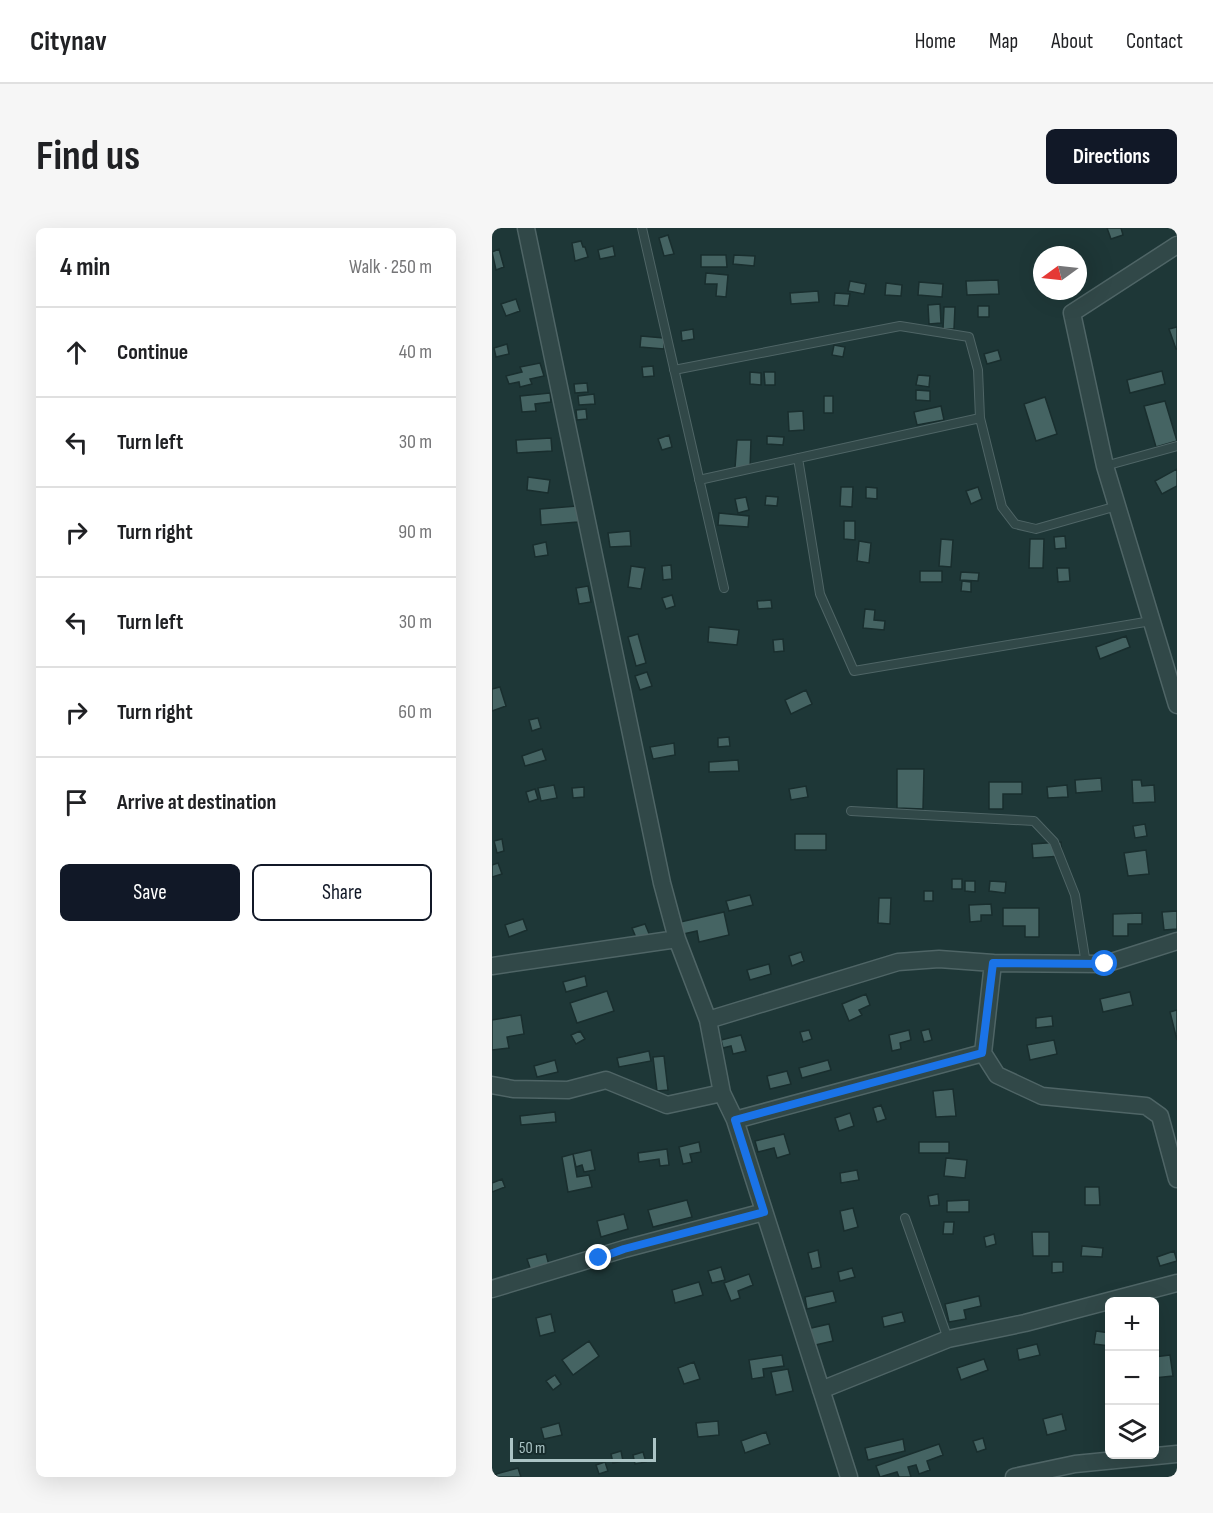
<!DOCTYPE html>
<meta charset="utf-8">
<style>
:root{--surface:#fff;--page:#f6f6f6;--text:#202124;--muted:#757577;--line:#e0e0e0;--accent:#111827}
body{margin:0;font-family:"Sofia Sans Condensed",sans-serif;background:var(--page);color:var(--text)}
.controls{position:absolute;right:18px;bottom:18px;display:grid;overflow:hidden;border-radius:9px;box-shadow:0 6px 24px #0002}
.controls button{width:54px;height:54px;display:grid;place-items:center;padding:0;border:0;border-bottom:2px solid var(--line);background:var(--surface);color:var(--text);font:30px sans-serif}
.compass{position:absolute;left:541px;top:18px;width:54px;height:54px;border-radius:50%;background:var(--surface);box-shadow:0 6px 24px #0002;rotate:255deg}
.scale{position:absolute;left:18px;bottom:15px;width:146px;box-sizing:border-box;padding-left:6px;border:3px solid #abc4c5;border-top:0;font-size:16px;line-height:21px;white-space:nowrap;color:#abc4c5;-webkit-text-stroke:4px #172c2c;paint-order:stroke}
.stop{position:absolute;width:18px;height:18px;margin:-14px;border:4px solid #1a73e8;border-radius:50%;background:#fff}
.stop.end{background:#1a73e8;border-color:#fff;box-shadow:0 2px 6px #0008}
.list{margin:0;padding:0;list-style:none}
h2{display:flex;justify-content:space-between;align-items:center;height:78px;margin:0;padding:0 24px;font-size:26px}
h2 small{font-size:20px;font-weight:400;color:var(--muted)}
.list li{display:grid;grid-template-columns:39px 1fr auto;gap:18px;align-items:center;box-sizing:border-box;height:90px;padding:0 24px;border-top:2px solid var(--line)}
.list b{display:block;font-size:22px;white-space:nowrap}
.list em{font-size:20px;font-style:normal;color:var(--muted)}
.actions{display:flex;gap:12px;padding:18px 24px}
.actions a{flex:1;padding:14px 0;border:2px solid var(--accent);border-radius:9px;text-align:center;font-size:21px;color:var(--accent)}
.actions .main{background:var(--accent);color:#fff}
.icon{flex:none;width:33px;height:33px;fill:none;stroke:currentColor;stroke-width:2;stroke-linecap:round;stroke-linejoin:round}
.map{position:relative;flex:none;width:685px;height:1249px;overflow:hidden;border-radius:9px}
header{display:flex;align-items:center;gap:36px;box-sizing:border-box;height:84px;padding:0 30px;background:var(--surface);border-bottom:2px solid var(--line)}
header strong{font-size:28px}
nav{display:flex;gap:33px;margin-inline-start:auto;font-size:21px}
.intro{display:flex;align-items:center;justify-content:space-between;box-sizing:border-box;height:144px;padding:0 36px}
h1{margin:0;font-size:42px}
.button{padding:15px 27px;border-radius:9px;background:var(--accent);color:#fff;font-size:21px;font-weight:700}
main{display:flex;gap:36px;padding:0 36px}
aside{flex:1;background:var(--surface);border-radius:9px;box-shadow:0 6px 24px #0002}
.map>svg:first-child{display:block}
.building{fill:#456463;stroke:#192e2e;stroke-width:1.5}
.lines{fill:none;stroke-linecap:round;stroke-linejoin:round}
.lane-casing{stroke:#4f6566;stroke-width:10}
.street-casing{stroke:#4f6566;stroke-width:19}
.lane{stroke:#314848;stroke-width:8}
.street{stroke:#314848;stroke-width:16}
.route{stroke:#1a73e8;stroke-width:8}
</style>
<header>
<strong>Citynav</strong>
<nav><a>Home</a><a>Map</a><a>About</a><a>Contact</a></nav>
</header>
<div class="intro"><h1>Find us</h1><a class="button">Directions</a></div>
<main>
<aside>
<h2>4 min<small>Walk · 250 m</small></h2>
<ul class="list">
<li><svg class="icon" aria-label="ahead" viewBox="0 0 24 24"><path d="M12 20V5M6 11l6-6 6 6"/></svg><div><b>Continue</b></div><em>40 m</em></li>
<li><svg class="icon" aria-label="left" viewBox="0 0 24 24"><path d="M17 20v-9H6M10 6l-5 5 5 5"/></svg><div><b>Turn left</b></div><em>30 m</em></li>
<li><svg class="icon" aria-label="right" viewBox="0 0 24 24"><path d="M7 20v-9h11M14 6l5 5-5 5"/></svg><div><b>Turn right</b></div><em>90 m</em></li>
<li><svg class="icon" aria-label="left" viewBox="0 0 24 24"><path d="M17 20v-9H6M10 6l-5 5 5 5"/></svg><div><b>Turn left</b></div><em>30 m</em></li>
<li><svg class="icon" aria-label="right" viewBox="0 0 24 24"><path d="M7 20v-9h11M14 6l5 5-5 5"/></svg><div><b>Turn right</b></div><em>60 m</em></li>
<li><svg class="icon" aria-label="arrive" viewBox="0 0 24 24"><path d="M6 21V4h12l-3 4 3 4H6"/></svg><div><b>Arrive at destination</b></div></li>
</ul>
<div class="actions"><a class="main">Save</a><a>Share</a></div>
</aside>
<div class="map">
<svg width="685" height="1249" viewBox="0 0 685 1249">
<rect width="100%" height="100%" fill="#1e3737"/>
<path class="building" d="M615 0H629L631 7 619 11Z
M176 7 182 26 172 28 167 10Z
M89 13 91 19H93L96 29 83 33 80 15Z
M121 18 123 28 108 31 106 22Z
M7 21 12 39 4 42 0 24Z
M209 27H234L235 39H209Z
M242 27 263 28 262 38 241 36Z
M214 45 236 47 234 69 224 68 225 56H213Z
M506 52 507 66 475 67 474 53Z
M358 53 374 56 372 66 356 63Z
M427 54 451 56 450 69 426 67Z
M394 55 410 57 409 68 393 67Z
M326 63 327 74 299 76 298 65Z
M343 65 358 66 356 78 342 77Z
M24 71 28 83 14 88 9 76Z
M448 76 449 95 437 96 436 77Z
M486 78H497V89H486Z
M452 79H463L462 101H451Z
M685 99V121H684L677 101Z
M201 101 202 111 190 113 189 103Z
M149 108 172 110V121L148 119Z
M15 116 17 126 4 129 2 120Z
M342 117 353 119 351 129 340 127Z
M506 122 509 132 495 136 492 126Z
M48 135 52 148 38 151 40 156 28 159 27 154 17 156 14 148 30 144 28 139Z
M161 138 162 148 151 149 150 139Z
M670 143 673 156 638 165 635 152Z
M258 144 269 145V157L258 156Z
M272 144H283V157H273Z
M426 147 438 148 437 159 424 157Z
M95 155 96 164 83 165 82 156Z
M424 162 438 163V173L424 172Z
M58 165 59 174 43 176 44 183 30 184 28 168Z
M102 166 103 176 87 177 86 168Z
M332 168H341V185H332Z
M553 169 565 206 544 213 532 176Z
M673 173 685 213 664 219 652 178Z
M449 178 452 192 425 197 422 184Z
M94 181 95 191 85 192 84 182Z
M311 183 312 202 297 203 296 184Z
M177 207 180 219 170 222 166 211Z
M275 208 292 209 291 217 275 216Z
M59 210 60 223 25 225 24 212Z
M245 212H259L258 241 243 240Z
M685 241V258L670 266 663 253Z
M36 249 58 252 56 265 35 262Z
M349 259H361L360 279 348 278Z
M374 259 385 260V271L374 270Z
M486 259 490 271 479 276 474 263Z
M274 268 286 269 285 278 273 277Z
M254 269 257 282 246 285 243 271Z
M85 278 86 294 49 297 48 281Z
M227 285 257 288 256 299 226 297Z
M352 293H363V312L352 311Z
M138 303 139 318 118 319 116 305Z
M573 308 574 320 563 321 562 309Z
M449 311 461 312 459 339 447 338Z
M538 311H552L551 340H537Z
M367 313 379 315 377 335 365 333Z
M54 314 56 327 43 329 41 317Z
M179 337 180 351 171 352 170 338Z
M139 338 153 340 149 361 136 359Z
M565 340H577L578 353 566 354Z
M428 343H450V354H428Z
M469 344 487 345 486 353 468 352Z
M470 353 479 354V364L469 363Z
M96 358 99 374 87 376 84 360Z
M180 367 183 378 174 381 170 370Z
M279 372 280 380 266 381 265 373Z
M373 381 383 382 382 392 393 393 392 402 371 400Z
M217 399 247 402 245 417 216 414Z
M146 406 154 435 144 438 136 409Z
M634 408 638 419 608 431 604 419Z
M291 411 292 423 282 424 281 412Z
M155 444 160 458 148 462 143 448Z
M8 459 14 478 0 483V461Z
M314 462 320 476 299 486 293 472Z
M46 490 49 500 40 503 37 492Z
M237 509 238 518 226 519V510Z
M182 515 183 527 161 531 158 519Z
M50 521 54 532 33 538 30 528Z
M246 532 247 543 217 544V534Z
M405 541H432L431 581 405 580Z
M609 550 610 563 584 565 583 552Z
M640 552H649L650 558 662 557 663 574 641 575Z
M497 554H530V566H511V581H497Z
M62 557 65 570 49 573 46 560Z
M575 557 576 569 556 570 555 559Z
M314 558 316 569 299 572 297 561Z
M92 559V569L81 570 80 560Z
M43 561 46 571 37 574 34 564Z
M653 596 655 608 643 610 641 598Z
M303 606H334V622H303Z
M10 611 12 623 5 625 2 613Z
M569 614 570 628 541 630 540 616Z
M654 622 657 646 636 648 632 625Z
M6 635 10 646 0 649V637Z
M460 651H470V661H460Z
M473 653H483V664L473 663Z
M498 653 514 654 513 665 497 663Z
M432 663H441V673H432Z
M258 667 261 677 237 683 234 673Z
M387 670H399L398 696 386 695Z
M499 676 500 687H489V693L478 694 477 677Z
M511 680H547V709H533V698H511Z
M685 683V701L672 702 670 684Z
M232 684 237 707 207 714 205 703 187 707 184 695Z
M650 685V696H636V708H621V686Z
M31 691 35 702 17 709 13 697Z
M153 696 158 708 145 712 140 700Z
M309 724 312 733 300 738 297 728Z
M277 736 279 746 258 752 255 742Z
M93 748 95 758 74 764 71 754Z
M115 763 122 783 85 795 78 775Z
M638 764 641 777 611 784 608 771Z
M374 766 378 777 367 782 370 787 357 793 350 776Z
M685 782V812L678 784Z
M29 787 32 806 15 809 17 820 0 822V792Z
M560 788 561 798 544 800V790Z
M437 801 440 812 432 814 429 803Z
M317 802 320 811 311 814 308 804Z
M417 802 419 812 408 815 409 821 400 823 397 807Z
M88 803 93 811 84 816 79 807Z
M249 807 254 823 241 826 239 818 231 820 229 812Z
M562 812 565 826 538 832 535 817Z
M157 823 159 833 127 839 125 830Z
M172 828 176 862 165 863 161 829Z
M63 832 66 844 45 849 42 838Z
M336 832 339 842 310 850 307 840Z
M295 843 299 856 278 861 275 848Z
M461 861 464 888 444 889 441 863Z
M389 877 394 891 385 894 381 880Z
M63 884 64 894 29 897 28 888Z
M358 885 362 898 347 903 343 890Z
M292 906 298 926 285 930 282 920 266 924 263 913Z
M207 914 209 924 198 926 200 934 191 936 187 919Z
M427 914H457V925H427Z
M175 921 177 937 168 938 167 931 147 934 146 925Z
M99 922 103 942 92 944 90 937 84 939 81 926Z
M81 926 85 949 97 947 100 959 76 964 70 929Z
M454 930 475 932 473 950 452 948Z
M365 942 367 952 349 955 348 945Z
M10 951 13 959 0 964V955Z
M593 959H607L608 977H593Z
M446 966 447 977 438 978 436 968Z
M195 972 200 989 161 999 156 982Z
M477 972V984H455V973Z
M361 980 366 999 352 1003 348 983Z
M132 986 136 1001 109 1009 105 993Z
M452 994H462L461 1006H451Z
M540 1004H557V1028H541Z
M502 1006 504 1016 494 1019 492 1009Z
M590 1018 611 1020 610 1029 589 1028Z
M326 1022 329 1039 320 1041 316 1025Z
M682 1023 685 1033 668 1038 665 1029Z
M54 1026 58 1041 40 1046 35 1031Z
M560 1034H571V1044L560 1045Z
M229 1039 233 1052 220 1055 216 1043Z
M360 1040 363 1049 348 1053 346 1044Z
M257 1046 261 1057 246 1063 248 1070 239 1073 232 1055Z
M207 1054 211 1067 183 1075 180 1062Z
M341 1063 344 1074 315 1081 313 1069Z
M487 1068 489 1078 472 1082 474 1091 457 1094 453 1076Z
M410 1084 413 1094 392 1099 390 1089Z
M59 1086 63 1104 48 1108 44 1090Z
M337 1096 341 1113 319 1118 315 1101Z
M604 1103 618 1105V1118L602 1116Z
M97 1113 107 1128 81 1147 70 1132Z
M545 1116 548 1127 527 1132 525 1121Z
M290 1127 292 1138 271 1141 272 1149 260 1151 257 1132Z
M678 1127 681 1148 662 1150V1129Z
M492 1131 496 1142 469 1152 465 1140Z
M202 1134 208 1151 192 1156 186 1140Z
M296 1141 301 1163 284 1167 279 1144Z
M63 1147 69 1156 61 1162 54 1153Z
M570 1186 574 1202 555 1207 551 1191Z
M226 1193 227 1207 206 1209 204 1195Z
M67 1195 70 1207 52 1211 49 1200Z
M274 1204 278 1216 253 1225 249 1213Z
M491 1210 494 1221 485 1224 481 1213Z
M411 1211 413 1223 376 1232 373 1220Z
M447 1216 451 1227 435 1233 438 1242 427 1246 424 1237 416 1239 419 1249H407L405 1244 388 1249 384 1238Z
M129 1223 131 1233 121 1235 119 1226Z
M151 1224 154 1234 143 1236 141 1227Z
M113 1234 116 1243 107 1246 104 1237Z
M26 1240 29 1249H5L4 1246Z"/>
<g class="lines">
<defs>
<path id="lane" d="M150 0 232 360
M182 142 408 98 477 109 486 142 488 190
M306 230 328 366 362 443 659 393
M613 238 685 218
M207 252 488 190 510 279 523 296 544 301 625 278
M359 583 542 593 562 614 583 667 594 736
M413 990 456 1111"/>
<path id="street" d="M34 0 170 655 185 711 216 792 230 865 243 892 357 1249
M685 17 580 85 613 238 685 477
M501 735 491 825 505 847 550 868 654 878 668 888 685 951
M0 738 185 711
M216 792 406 734 447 731 501 735 613 736 685 713
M0 857 21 861 76 862 114 852 175 877 230 865
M243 892 491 825
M0 1061 132 1021 272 984
M329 1162 456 1111 533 1095 685 1055
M522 1249 583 1236 685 1226"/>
</defs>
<use href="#lane" class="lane-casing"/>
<use href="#street" class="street-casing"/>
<use href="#lane" class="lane"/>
<use href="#street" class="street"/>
</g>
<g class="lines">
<path class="route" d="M107 1030 132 1021 272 984 243 892 490 825 501 735 613 736"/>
</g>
</svg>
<div class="controls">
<button>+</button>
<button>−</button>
<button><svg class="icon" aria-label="layers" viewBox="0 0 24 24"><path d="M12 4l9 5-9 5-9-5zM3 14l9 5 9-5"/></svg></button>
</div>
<svg class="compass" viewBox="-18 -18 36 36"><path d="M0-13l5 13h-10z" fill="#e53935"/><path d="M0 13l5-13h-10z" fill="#757577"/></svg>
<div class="scale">50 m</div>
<div class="stop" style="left:613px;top:736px"></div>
<div class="stop end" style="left:107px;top:1030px"></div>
</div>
</main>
